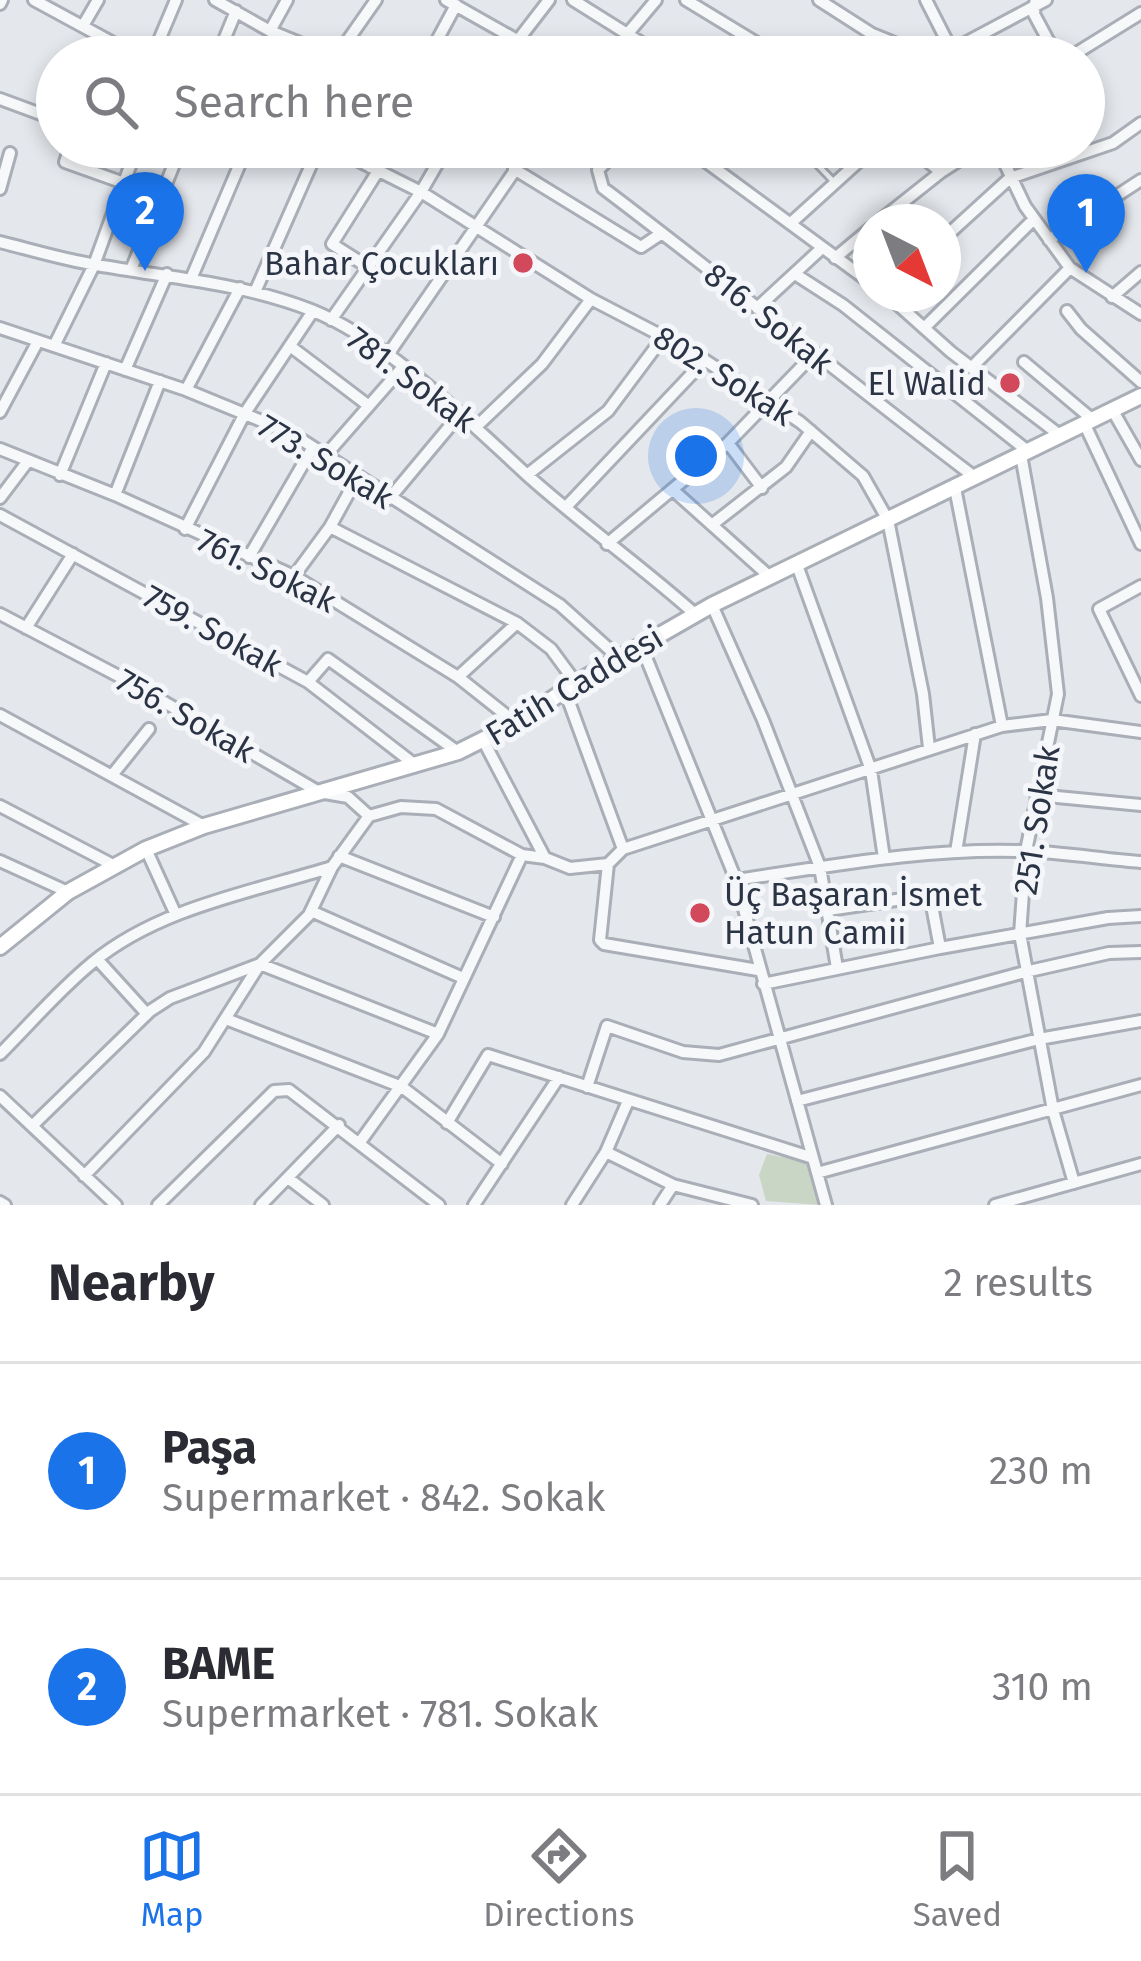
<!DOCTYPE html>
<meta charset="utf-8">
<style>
:root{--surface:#fff;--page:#f7f7f7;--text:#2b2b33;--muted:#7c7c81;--line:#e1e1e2;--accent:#1a73e8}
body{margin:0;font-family:"Fira Sans",sans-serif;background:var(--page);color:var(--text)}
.compass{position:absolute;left:853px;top:204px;width:108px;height:108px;border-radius:50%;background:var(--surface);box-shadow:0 6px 18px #0003;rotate:138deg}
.you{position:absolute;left:696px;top:456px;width:42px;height:42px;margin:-30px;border:9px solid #fff;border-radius:50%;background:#1a73e8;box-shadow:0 0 0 18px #1a73e833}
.badge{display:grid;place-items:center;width:78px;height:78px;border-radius:50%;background:var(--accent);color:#fff;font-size:39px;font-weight:700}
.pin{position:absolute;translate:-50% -99px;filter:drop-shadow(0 3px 6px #0008)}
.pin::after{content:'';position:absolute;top:63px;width:42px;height:36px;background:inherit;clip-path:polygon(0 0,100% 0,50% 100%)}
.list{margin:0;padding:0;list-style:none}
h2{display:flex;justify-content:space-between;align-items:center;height:156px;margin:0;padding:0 48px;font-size:51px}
h2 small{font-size:39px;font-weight:400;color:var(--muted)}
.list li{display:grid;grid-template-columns:78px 1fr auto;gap:36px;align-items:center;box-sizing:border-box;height:216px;padding:0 48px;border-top:3px solid var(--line)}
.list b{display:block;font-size:45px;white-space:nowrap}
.list p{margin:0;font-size:39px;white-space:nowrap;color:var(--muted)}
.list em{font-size:39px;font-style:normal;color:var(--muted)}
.icon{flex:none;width:66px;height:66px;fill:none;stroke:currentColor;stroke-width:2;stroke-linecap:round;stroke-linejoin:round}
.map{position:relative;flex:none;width:1141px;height:1205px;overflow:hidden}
.search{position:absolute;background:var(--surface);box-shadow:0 6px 18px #0003;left:36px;right:36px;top:36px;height:132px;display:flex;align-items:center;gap:30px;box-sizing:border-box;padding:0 42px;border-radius:66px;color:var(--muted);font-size:45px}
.sheet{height:588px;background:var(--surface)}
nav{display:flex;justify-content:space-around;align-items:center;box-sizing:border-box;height:168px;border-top:3px solid var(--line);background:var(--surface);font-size:33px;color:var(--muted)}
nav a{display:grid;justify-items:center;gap:6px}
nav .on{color:var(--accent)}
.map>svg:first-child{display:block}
.green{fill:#c9d6c5}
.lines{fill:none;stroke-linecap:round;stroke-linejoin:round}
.service-casing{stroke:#a9aeb7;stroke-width:10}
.minor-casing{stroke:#a9aeb7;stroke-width:16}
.secondary-casing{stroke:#a9aeb7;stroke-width:20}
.service{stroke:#f7f8fa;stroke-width:4.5}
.minor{stroke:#f7f8fa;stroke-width:10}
.secondary{stroke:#fff;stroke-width:14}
.poi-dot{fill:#d1495b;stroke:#f4f6f9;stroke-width:4.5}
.labels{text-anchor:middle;stroke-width:10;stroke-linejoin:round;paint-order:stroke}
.poi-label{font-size:33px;fill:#2b3445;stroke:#f4f6f9;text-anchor:end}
.street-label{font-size:33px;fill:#2b3445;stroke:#f4f6f9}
</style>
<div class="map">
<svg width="1141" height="1205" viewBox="0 0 1141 1205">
<rect width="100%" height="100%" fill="#e4e7ec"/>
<path class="green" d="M767 1154 809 1162 820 1205 766 1201 759 1175Z"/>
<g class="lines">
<defs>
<path id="service" d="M780 147 813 160 834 182"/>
<path id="minor" d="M34 0 139 57
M215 0 270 31 334 57
M446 0 547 57
M573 0 664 57
M686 0 780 57
M819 0 872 34 929 57
M926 0 955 57
M1035 3 1034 14 1057 57
M0 4 2 0
M84 24 98 0
M270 31 287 0
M952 50 1046 0
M152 57 176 0
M217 57 236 11
M336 57 376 0
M428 57 456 5
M505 57 549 0
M608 57 656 0
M1070 57 1141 13
M0 99 57 120
M70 147 65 162 124 183
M331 147 421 192 591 299 689 350 800 422 863 476 888 520 923 694 929 748
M621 147 598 170 603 188C729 283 850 383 976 478
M686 147 871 283
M910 147 941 172
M997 147 1025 206 1070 268 1141 314
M370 167 380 147
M514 169 641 247 662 233
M0 189 10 153
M792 222 867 154
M878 222 941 172 980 147
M943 239 1010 178 1113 143 1141 123
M1049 240 1141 180
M0 242C32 250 65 260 97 265 170 278 242 283 311 310 387 340 467 420 527 475 582 524 641 566 695 614
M835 258 871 228
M368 267 332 244 378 171
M131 270 181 147
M795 274 843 305 1029 452
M191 279 247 147
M255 292 319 147
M886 294 951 352 1061 436
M1112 297 1141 272
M757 308 822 248
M1067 311 1081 329 1141 382
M331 320 421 192 447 147
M926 326 1034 219
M0 328 186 390 291 433 560 605 619 658
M54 346 94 265 137 147
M290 346 369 406
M387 356 531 147
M1024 362 1093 420
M972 367 1070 268
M125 370 167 274
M186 390 240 288
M1113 411 1141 460
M0 412 38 341
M1085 425 1141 544
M477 426 542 364 591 299
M728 443 762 488
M0 449 115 495 294 576 458 677 516 723
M1021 455 1047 598 1058 694 1026 851 1020 934 1053 1110 1074 1183
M325 456 402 368
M60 475 106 363
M527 475 608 411 664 336
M955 488 1002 726
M673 490 770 577
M115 495 160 381
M0 498 28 461
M389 499 460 414
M566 507 704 361
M0 515 308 682 414 764
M713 524 786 467 811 431
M330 527 517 623 551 649 576 683
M185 529 245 413 313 311
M607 544 728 443 813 355
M249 557 313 447
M797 565 871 770 884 858
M294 576 330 527 357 478
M1141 586 1099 609 1141 696
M712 605 763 720 820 867 837 968
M0 614 128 681 319 792 348 797 369 816
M26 628 73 554
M641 645 736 880 826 1205
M458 677 517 623
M308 682 328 659 458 752
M565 691 623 849
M0 715 204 826
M483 740 545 858
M113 774 149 729
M1036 795 1141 805
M0 806 115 866
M146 849 176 915
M956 852 975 734
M339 856 494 917
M0 861 68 892
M608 864 600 940 604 944 758 970
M736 880C831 866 925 848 1021 851 1061 852 1101 859 1141 862
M828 910 930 895 940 948
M311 911 463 978
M97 959 147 1014
M763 984 940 948 1108 918 1141 916
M226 1019 402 1087 502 1164
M0 1054C30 1024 59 990 92 963 158 908 252 892 332 867
M587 1087 607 1026 683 1052 719 1055 1025 972 1109 953 1141 952
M0 1096 116 1205
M797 1101 1039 1039 1141 1021
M447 1123 488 1055 813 1158
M33 1125 150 1011 170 998 260 964 438 1034
M360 1142 438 1034 522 855
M606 1152 673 1185 752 1205
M817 1173 1141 1085
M84 1176 204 1052 260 964 309 915 332 867 369 816 401 807 436 809 522 855 545 858 570 868 608 864 623 849 1002 726 1052 720 1141 732
M288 1178 323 1205
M0 1202 5 1205
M158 1205 274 1091 289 1090 439 1205
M261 1205 339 1125
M474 1205 559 1077
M572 1205 606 1152 628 1101
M660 1205 673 1185
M995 1205 1141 1164"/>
<path id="secondary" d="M0 947 68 892 146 849 204 826 458 752 516 723 576 683 712 605 1141 396"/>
</defs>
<use href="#service" class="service-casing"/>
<use href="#minor" class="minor-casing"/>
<use href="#secondary" class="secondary-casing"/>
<use href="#service" class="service"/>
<use href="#minor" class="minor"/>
<use href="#secondary" class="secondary"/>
</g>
<g class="poi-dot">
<circle cx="523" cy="263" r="12"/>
<circle cx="1010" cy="383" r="12"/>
<circle cx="700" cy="913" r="12"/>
</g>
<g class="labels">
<g class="poi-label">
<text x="499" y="275">Bahar Çocukları</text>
<text x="986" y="395">El Walid</text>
<text x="724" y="906" text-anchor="start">Üç Başaran İsmet<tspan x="724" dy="38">Hatun Camii</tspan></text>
</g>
<g class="street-label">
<text transform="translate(769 318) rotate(39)" y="12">816. Sokak</text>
<text transform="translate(724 375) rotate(32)" y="12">802. Sokak</text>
<text transform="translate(412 379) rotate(37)" y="12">781. Sokak</text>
<text transform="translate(326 461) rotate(31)" y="12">773. Sokak</text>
<text transform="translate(267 570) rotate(26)" y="12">761. Sokak</text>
<text transform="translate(213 630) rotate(29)" y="12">759. Sokak</text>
<text transform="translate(574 685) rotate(-31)" y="12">Fatih Caddesi</text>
<text transform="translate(186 715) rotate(30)" y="12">756. Sokak</text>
<text transform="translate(1036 820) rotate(-81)" y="12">251. Sokak</text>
</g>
</g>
</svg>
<svg class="compass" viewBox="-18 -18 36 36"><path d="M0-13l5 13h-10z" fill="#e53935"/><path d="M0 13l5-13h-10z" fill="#7c7c81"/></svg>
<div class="you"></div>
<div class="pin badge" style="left:1086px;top:273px">1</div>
<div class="pin badge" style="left:145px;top:271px">2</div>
<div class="search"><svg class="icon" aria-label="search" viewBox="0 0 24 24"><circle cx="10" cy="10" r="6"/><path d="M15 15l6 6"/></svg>Search here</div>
</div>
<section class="sheet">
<h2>Nearby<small>2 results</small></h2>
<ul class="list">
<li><span class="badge">1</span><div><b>Paşa</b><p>Supermarket · 842. Sokak</p></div><em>230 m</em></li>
<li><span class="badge">2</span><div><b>BAME</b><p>Supermarket · 781. Sokak</p></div><em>310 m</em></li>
</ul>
</section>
<nav>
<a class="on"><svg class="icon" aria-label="map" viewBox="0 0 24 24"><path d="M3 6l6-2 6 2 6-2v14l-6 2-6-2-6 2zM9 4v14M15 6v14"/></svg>Map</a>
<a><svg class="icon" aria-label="directions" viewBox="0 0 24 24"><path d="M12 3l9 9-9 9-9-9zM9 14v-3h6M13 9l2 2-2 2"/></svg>Directions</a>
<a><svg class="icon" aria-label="saved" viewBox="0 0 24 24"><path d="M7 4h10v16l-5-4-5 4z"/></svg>Saved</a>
</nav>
